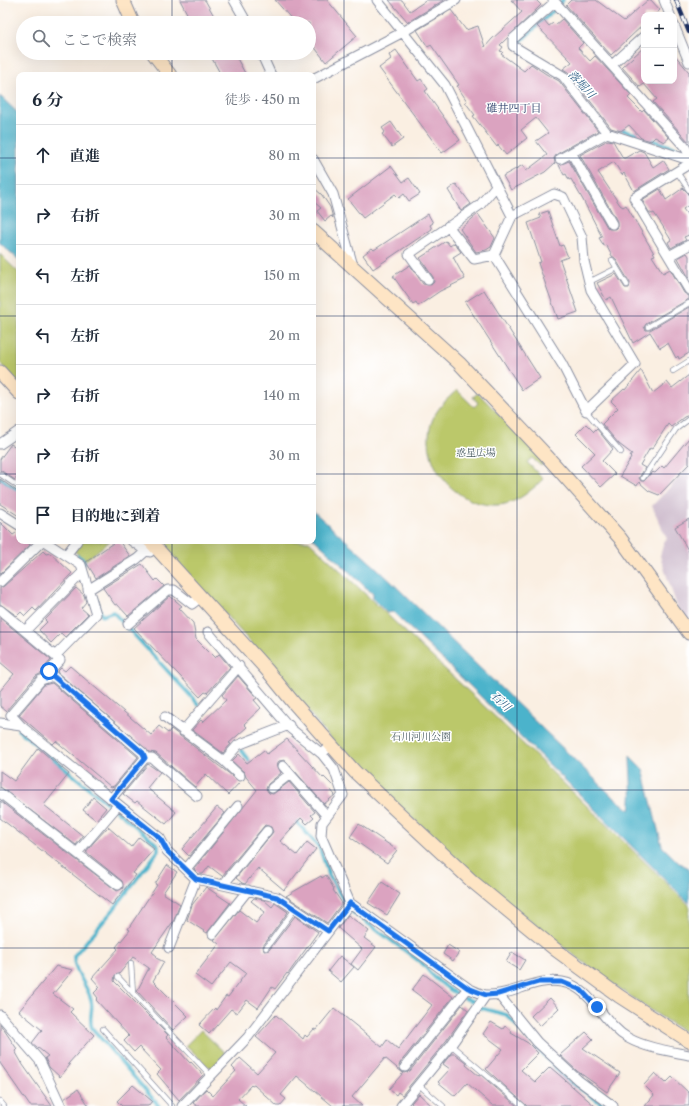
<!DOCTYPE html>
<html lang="ja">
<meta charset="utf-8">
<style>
:root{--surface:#fff;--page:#f2f2f3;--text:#1f2937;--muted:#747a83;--line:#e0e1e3}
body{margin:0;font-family:"Libre Caslon Text","Noto Serif JP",serif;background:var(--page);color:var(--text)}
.controls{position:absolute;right:12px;top:12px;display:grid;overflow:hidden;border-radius:8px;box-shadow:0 4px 16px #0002}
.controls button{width:36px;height:36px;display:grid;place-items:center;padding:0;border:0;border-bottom:1px solid var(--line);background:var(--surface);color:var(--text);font:20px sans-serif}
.stop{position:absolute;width:12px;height:12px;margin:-9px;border:3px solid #1a73e8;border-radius:50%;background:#fff}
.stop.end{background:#1a73e8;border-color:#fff;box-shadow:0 1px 4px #0008}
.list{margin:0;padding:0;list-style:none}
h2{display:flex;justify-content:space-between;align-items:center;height:52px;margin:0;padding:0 16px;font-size:17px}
h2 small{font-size:13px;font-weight:400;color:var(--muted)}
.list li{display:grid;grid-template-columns:26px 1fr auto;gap:12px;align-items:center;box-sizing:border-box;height:60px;padding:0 16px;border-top:1px solid var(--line)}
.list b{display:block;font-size:15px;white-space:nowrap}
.list em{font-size:13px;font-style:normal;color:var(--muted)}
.icon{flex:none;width:22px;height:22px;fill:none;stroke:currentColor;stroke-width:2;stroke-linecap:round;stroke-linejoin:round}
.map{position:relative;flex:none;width:689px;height:1106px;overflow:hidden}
.search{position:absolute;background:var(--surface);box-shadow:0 4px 16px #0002;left:16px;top:16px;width:300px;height:44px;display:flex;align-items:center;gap:10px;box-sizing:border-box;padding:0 14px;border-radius:22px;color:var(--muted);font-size:15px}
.panel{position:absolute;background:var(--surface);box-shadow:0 4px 16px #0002;left:16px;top:72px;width:300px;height:472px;border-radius:8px}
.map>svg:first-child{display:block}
.industrial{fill:#cfbdce}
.green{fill:#bbc86a;stroke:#6b7c64}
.water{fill:#4cb3cb;stroke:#347194}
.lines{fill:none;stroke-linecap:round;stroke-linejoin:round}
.stream{stroke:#4cb3cb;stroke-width:3.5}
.building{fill:#dba3c0}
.lane-casing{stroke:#8a8fa0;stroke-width:6}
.street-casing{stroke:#8a8fa0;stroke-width:11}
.secondary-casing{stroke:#8a8fa0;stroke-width:15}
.lane{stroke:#fff;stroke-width:4.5}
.street{stroke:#fff;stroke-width:9}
.secondary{stroke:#fee5c5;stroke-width:13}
.rail-casing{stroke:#1b2f5e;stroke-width:4.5}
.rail{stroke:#fff;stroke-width:3;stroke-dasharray:9;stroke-linecap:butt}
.route{stroke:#1a73e8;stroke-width:5}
.grid{fill:none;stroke:#1b2f5e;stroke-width:1;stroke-opacity:0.55}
.labels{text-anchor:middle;stroke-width:3;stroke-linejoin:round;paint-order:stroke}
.park-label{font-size:10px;fill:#4b5d62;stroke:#fff}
.water-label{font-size:11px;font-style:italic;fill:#2c5d84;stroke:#fff}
.neighbourhood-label{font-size:11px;fill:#1b2f5e;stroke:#fff}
</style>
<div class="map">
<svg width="689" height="1106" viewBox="0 0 689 1106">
<rect width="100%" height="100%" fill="#fff"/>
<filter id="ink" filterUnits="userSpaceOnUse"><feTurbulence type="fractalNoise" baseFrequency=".025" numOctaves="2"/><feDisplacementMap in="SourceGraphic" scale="8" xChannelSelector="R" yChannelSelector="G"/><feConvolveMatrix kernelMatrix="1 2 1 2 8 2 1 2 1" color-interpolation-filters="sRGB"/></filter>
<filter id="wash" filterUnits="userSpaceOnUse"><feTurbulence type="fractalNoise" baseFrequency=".012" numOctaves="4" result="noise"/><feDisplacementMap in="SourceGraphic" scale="16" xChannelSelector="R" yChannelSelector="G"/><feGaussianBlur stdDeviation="0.9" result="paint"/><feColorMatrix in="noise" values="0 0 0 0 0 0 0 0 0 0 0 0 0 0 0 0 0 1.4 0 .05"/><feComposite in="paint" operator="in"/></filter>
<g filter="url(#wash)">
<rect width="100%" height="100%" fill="#faefe2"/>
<path class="industrial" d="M689 467V624L679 612 660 556 664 542 667 539 652 506Z"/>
<path class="green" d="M0 254 19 273V384L0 363Z
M457 390 474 407 478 403 473 397 478 393 545 461 541 466 532 458 527 462 543 479C531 491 515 505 496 505 455 506 420 464 431 424 435 410 447 399 457 390Z
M82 541H110L86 560 74 551Z
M158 541H309L483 705 689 905V1035C564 956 451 859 346 755 321 731 301 700 278 674 239 628 198 585 158 541Z
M201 1030 226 1054 213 1067H208L186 1045Z"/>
<path class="water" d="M0 96 19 114V260L0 243Z
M313 511 379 570 611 795 630 810C633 792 630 774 630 756L643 769 662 846 679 863 689 868V903L469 685 393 612 387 613 373 599V594L313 538Z"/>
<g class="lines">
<path class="stream" d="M525 48 520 45 522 40 552 12 563 0
M619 129 642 136
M649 139 685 151
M0 478 19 491
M78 556 83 559 84 564
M95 596 102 616 113 612 199 705
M18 730 158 845V851L114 909 74 956C73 972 88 985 91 1000 94 1009 88 1018 92 1028L159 1106
M241 750 252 765
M294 819 319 847 329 875 344 901
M351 911 423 964C432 977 443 986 457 994
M464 998 475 1002
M481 1008 507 1015 531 1042
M537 1048 564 1077 605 1106"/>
</g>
<g id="blocks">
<path class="building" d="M180 0H205L218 23H192Z
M275 0H327L357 36 326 62 309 40V23H295Z
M389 0H402L410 11 427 0H444L408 22Z
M511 0H536L541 5 500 45 503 47 500 51 503 52 501 54 524 71 531 64 546 74 559 81 598 131 557 154 554 158 555 163 545 172 511 190 503 176 523 165 526 171 547 155 536 141 548 133 536 118 521 130 527 138 506 155 498 145 497 147 473 116 475 115 465 102 467 101 457 86 459 85 431 45 428 47 417 30 451 10 466 30 478 26 485 47 492 39 522 12Z
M571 0H596L624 21 648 0H651L660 10 655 15H644V24L611 55 566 5Z
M562 19 583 43 578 48 590 61 595 56 631 95 628 98 642 112 644 110 669 138 664 142 655 137 651 141 641 138 629 125 621 131 611 128 568 72 563 69 572 62 537 26 544 20 549 26 553 23 555 25Z
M644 47V81H674V54L689 72V142L653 102 657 99 644 84 640 87 622 67Z
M396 50 418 81 421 79 428 89 425 91 460 140 442 153 379 68 391 59 389 55Z
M209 53H234L246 75H221Z
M391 122 403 139 392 147 382 134 385 132 382 128Z
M608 140 613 141 623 158H625L639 150 644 152 653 167 663 160 669 169 634 191 624 173 622 175 614 162 598 172 620 205 623 207 626 205 655 255 652 256 663 273 670 269 684 293 689 296V299L646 324 644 327 646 330H650L689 307V353L679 359 678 356 676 358 668 343 660 348 650 332 633 343 611 297 606 300 597 283 616 274 625 288H629L630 283 615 258 612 256 606 245 604 246 599 238 602 237 583 200 571 179 569 180 566 174 564 175 559 165 569 161 607 227 609 229H615L617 227V221L580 155Z
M391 166 403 182 409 178 420 194 409 201 404 194 399 198 395 194 363 218 348 199Z
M456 184 471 204 461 211 448 190Z
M313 187 322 195 330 207 333 218 331 216 325 221 317 211 321 208 313 201Z
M683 188 689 194V205L683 209 689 217V235L684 237 686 240 671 248 668 242 671 240 662 225 654 213 652 214 649 212 642 200 660 189 666 200Z
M548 211 560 246 563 245 568 257 560 260 578 312 558 319 538 263 541 262 528 223 541 218 539 214Z
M428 214 433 223 430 225 432 229 373 269 363 255 372 248 374 250Z
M478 214 495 238 491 247 486 250 476 252 460 229Z
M446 241 450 246 454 243 461 252 453 257 465 279 440 291 418 306 416 302 413 304 393 276 410 265 423 284 431 285 434 282 433 277 420 258Z
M687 253 689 256V278L678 258Z
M484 290 540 378 522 390 465 302Z
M641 370 653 393 667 382 672 388 689 375V415L684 417 671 427 668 424 652 449 650 448 640 465 645 468 639 478 641 481H644L652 472 655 473 662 466 664 468 689 438V464L659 495 649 491 639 482 637 486 620 476 631 458 630 457 632 454 619 444 602 424 618 408 611 401 624 389 625 390Z
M586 424 594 432 597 429 613 449 602 461 615 474 601 487 581 466 595 453 576 434Z
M11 444 19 449V474L15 480 0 470V459Z
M0 479 19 493V516L0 504Z
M689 519V552L675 527Z
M0 522 13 535 19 531V541H26L30 545 0 574Z
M116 541H119L130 556 96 578 86 562Z
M43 551 46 554 50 553 72 573 36 611 33 608 25 616 21 612 17 616 0 604V588L4 586Z
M142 564 155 581 157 579 164 586 128 616 117 604 115 605 103 588Z
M76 588 84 595 86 602 81 608 88 614 65 637 61 633 51 643 39 630 47 622 45 620Z
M170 596 182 606 179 608 193 623 196 639 215 658 219 654 230 667 207 693 205 692 200 697 134 628Z
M0 618 51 660 45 667 42 673 36 676 6 711 0 706V691L14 674 0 662Z
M70 666 151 735 159 726 168 733 171 729 240 782 228 795 206 774 195 787 156 753 149 752 57 672 61 668 65 671Z
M238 676 257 698 254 700 261 708 244 724 247 727 229 743 231 744 223 753 192 730 201 720 203 722 226 700 222 695Z
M52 683 138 757 114 786 111 787 56 741 53 744 19 715 44 685Z
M287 739 323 778 324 777 333 786 330 789 335 795 324 804 285 760 279 761 277 764 281 773 268 784 266 789 269 793 273 794 289 782 315 812 311 815 314 818 307 824 301 818 280 841 297 855 307 842 316 849 284 890 258 868 245 884 242 883 236 878 273 832 271 827 265 825 222 876 209 866 203 874H199L194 869 257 790 246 777 244 772 232 761 239 754 247 763 264 750 267 754Z
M38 748 69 774 44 805 83 836 76 845 0 787V771L14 781Z
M148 764 160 772 147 788 176 812 166 824 137 801 135 803 123 794Z
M93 797 106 808 96 820 83 810Z
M0 801 117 891 123 888 122 881 86 852 93 843 108 827 131 847 139 837 154 849 133 873 136 875 112 905 0 818Z
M217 807 225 813 189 856 182 849Z
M359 824 397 850 387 863 350 837Z
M167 865 177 872 163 893 180 904 174 920 152 952 157 956 156 958 164 962 153 981 188 1016 173 1030 137 991 149 968 133 957 119 974 115 975 114 981 168 1035 166 1037 190 1063 191 1062 203 1075 179 1100 157 1074 161 1070 139 1047 134 1052 124 1041 129 1036 96 1000 98 998 94 993 100 987 92 978 118 949 116 947 130 930 128 929 157 885 155 884Z
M326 875 334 889 333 890 342 903 327 923 286 896 321 876 322 878Z
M382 882 400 894 387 915 368 903Z
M206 887 230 903 207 933 187 920 192 905Z
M254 898 264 900 272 907 275 903 288 912 263 946 264 951 269 950 295 916 318 932 288 974 287 973 275 989 272 987 258 1008 247 1000 237 1013 231 1009 209 1034 199 1025 215 1008 216 1010 226 996 228 997 246 973 231 962 211 987 195 975 219 944 214 940 239 910 256 923 265 912 251 901Z
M348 915 369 931 364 938 376 947 358 970 351 964 362 949 338 928Z
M448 945 459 952 453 961 443 954Z
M512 952 525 960 519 970 506 962Z
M340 956 354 967 341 982 328 971Z
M56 966 73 970 53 994 73 1009 70 1012 94 1035 68 1064 70 1065 60 1077 49 1067 45 1058 48 1056 32 1043 42 1030 19 1011Z
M424 974 453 997 400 1063 399 1066 401 1071 404 1073 410 1071 462 1005 468 1010 446 1041 402 1095 398 1092 396 1095 389 1089 403 1073 385 1058 352 1097 362 1106H333L297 1076 281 1095 286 1099 280 1106H277L254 1085 252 1086 251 1085 238 1099 246 1106H197L193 1103 206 1089 213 1096 236 1071 232 1067 240 1058 257 1073 275 1053 256 1037 276 1015 303 1039 305 1035 307 1037 314 1029 316 1030 334 1008 382 1047 387 1040 398 1049 432 1005 412 990Z
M550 998 559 1008 540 1026 531 1016Z
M491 1022 503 1029 505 1026 512 1031 511 1033 528 1043 538 1053 521 1070 535 1082 550 1067 595 1106H527L486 1069 503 1049 483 1034Z
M0 1024 17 1049 15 1051 23 1065 52 1106H30L0 1063Z
M586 1032 593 1039 583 1048 620 1073 607 1092 577 1071 560 1055Z
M451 1054H455L467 1063 466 1065 479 1076 481 1075 517 1106H493L467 1083 455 1096 438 1082 450 1069 443 1064Z
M655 1073 666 1083 672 1077 689 1093V1106H645L654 1095 644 1085Z
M133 1085 152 1101 148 1106H122L117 1101Z
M78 1089 89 1106H67L64 1099Z
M419 1094 432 1106H414L411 1103Z"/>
</g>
</g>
<g filter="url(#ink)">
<use href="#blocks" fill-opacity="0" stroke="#8a8fa0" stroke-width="1"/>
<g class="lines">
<defs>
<path id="lane" d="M677 172 689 190
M612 260 627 285
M589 282 617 268
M648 327 689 303
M673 371 689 361
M586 411 621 452
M0 474 19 487
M643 478 676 429 689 419
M266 948 295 909
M131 963 133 993
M118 977 211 1076
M103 1029 172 1106
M451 1045 523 1106
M419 1085 443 1106
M0 1101 4 1106"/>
<path id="street" d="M234 0 247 23
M377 0 445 85 512 216 554 194 563 197 582 237 584 261 591 290 635 364 586 411 562 364 494 255 512 216
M553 0 685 147 689 154
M664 0 670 15
M555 2 513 39V46L563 76 607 133
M674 25 689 62
M261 53 271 75
M612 65 644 36
M313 79 403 32 456 0
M572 154 612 224
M313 159 333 194 353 266
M560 159 607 133 689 160
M689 164 634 198 689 290
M448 226 474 259 494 255
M669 256 689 245
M428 280 409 254 480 205 496 186
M0 444 19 431
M0 513 19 525
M44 541 81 565 96 614 55 656
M132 541 146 551 150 552
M66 555 77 541
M0 582 42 541
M88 590 137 559 146 551
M0 610 60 660 49 671 47 678
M128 624 168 590H174L192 604 201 597
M25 631 83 572
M208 632 291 729 322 754
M165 717 224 761 240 776
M0 723 21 726 160 838 167 851 196 879 277 897 328 931
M21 726 11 715 41 680 53 676 143 753 145 758
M183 731 239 666
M330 745 322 754 334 769 343 795 322 823 321 836 350 903
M224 761 238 745 289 725
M283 766 327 816
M272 788 290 774
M0 793 118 885
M111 799 145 758H152L197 796
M77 853 118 805
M186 869 238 806
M223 885 267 831
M213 934 248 890
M169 948 196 879
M498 994 537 1042 578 1080 613 1106
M0 1015 40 1061 61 1106
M405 1067 468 988
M182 1106 248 1037 350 903 468 988C473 990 481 995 487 995 513 996 535 977 562 982 592 987 603 1024 628 1038 646 1048 669 1051 689 1055
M401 1106 451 1045 486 995"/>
<path id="secondary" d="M123 0 133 23
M153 53 170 75
M313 231 459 363 544 453 620 538 689 633
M0 372 19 393
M150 541 267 670 293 702 355 772 473 882 556 950 619 996 689 1041"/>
</defs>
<use href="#lane" class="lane-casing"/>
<use href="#street" class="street-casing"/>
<use href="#secondary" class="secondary-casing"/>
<use href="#lane" class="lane"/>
<use href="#street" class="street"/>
<use href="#secondary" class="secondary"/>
<defs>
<path id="rail" d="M676 0 689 32"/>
</defs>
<use href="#rail" class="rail-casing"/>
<use href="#rail" class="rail"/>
</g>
</g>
<g class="lines" filter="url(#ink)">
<path class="route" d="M49 671 46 678 53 676 143 753 145 758 111 799 160 838 167 851 196 879 277 897 328 931 350 903 468 988 486 995 498 994 538 982H562L581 990 597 1007"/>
</g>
<path class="grid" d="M172 0V23M344 0V1106M517 0V1106M172 53V75M0 158H19M313 158H689M0 316H19M313 316H689M0 474H19M313 474H689M172 541V1106M0 632H689M0 790H689M0 948H689"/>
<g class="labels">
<g class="park-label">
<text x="476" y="456">惑星広場</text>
<text x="421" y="740">石川河川公園</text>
</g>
<g class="water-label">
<text transform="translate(582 84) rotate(47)" y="4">落堀川</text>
<text transform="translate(501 701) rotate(43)" y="4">石川</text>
</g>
<g class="neighbourhood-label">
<text x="514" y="112">碓井四丁目</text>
</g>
</g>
</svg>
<div class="controls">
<button>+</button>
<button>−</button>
</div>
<div class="stop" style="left:49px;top:671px"></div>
<div class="stop end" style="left:597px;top:1007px"></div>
<div class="search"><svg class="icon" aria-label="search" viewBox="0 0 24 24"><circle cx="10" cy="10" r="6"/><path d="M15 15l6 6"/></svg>ここで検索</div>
<section class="panel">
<h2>6 分<small>徒歩 · 450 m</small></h2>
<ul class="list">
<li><svg class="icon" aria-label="ahead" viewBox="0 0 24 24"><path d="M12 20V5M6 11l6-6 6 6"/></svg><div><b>直進</b></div><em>80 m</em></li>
<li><svg class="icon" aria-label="right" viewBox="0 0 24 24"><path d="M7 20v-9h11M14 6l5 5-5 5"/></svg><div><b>右折</b></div><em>30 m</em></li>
<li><svg class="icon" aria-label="left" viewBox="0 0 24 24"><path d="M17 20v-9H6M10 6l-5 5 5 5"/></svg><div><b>左折</b></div><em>150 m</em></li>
<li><svg class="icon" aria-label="left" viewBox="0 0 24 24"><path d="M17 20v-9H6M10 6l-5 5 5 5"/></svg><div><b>左折</b></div><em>20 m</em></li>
<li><svg class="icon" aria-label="right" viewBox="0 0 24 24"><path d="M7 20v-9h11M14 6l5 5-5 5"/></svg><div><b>右折</b></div><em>140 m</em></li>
<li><svg class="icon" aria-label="right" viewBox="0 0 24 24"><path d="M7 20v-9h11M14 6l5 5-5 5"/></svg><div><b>右折</b></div><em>30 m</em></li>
<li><svg class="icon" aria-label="arrive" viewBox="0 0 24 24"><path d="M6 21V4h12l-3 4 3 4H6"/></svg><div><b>目的地に到着</b></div></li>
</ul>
</section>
</div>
